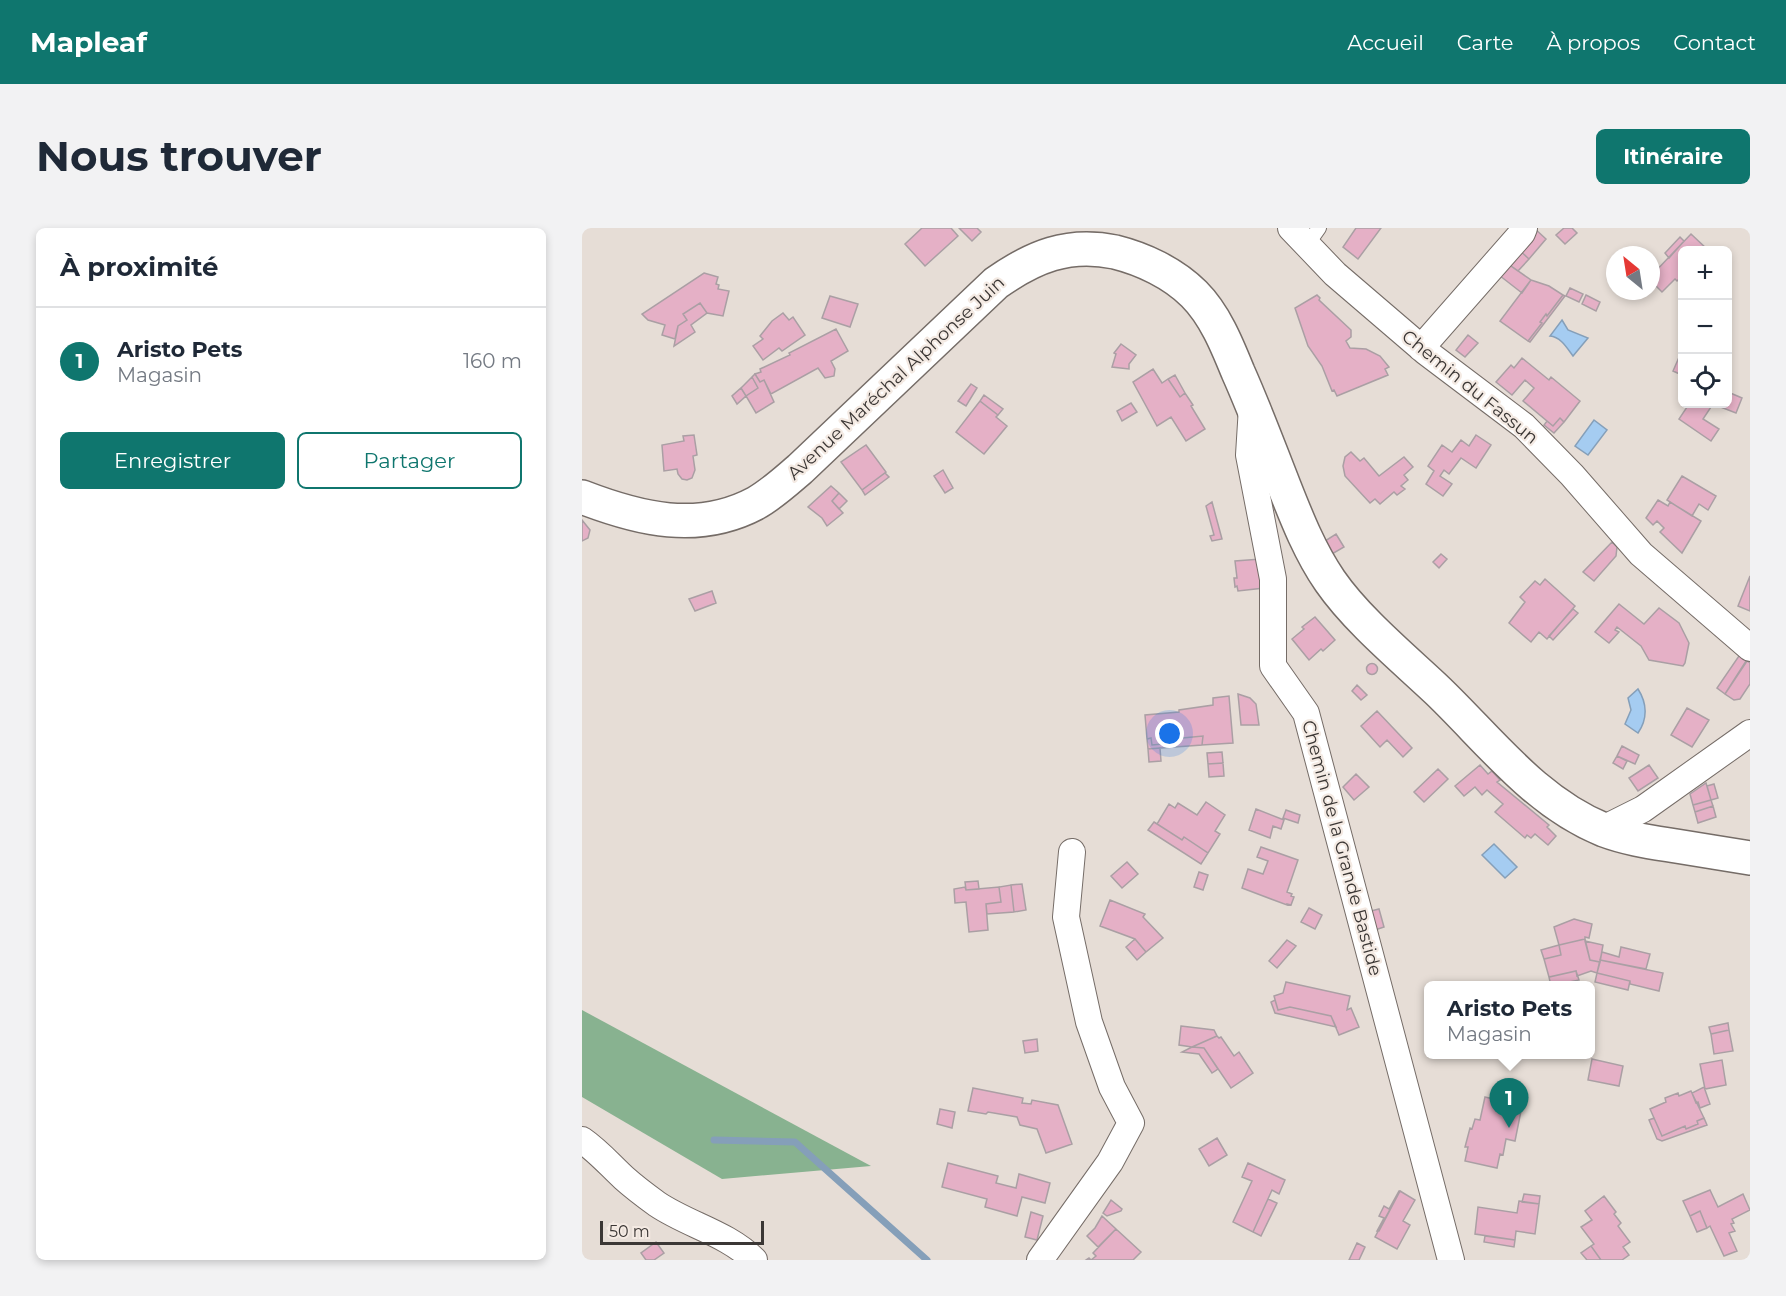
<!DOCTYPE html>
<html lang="fr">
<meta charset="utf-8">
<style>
:root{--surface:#fff;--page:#f2f2f3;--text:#1f2937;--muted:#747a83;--line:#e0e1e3;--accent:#0f766e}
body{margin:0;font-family:Montserrat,sans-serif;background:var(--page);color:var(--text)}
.controls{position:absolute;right:18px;top:18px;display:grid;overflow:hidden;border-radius:9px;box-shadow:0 3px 9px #0003}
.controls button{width:54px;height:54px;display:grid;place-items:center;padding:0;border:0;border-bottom:2px solid var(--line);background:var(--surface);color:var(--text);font:30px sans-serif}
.compass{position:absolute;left:1024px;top:18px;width:54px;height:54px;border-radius:50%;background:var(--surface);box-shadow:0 3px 9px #0003;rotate:330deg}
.scale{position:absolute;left:18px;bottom:15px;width:164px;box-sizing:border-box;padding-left:6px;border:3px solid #3b3735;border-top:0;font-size:16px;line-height:21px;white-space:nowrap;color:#3b3735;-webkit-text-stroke:4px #f4eae3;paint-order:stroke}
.you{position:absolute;left:588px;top:506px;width:21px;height:21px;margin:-15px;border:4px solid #fff;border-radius:50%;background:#1a73e8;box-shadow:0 0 0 9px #1a73e833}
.badge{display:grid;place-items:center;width:39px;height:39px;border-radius:50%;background:var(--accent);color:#fff;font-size:20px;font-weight:700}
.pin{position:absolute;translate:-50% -50px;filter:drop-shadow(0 2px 3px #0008)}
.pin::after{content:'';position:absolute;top:32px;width:21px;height:18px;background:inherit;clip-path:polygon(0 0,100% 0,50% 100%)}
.popup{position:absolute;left:842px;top:753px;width:171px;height:78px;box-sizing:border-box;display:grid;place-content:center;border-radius:9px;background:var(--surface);filter:drop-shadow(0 2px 4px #0005);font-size:20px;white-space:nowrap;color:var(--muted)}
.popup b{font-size:22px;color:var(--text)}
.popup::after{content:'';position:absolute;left:50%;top:100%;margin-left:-12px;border:12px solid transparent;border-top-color:var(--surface)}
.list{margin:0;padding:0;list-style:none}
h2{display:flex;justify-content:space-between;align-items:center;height:78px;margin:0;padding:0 24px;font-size:26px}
h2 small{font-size:20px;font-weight:400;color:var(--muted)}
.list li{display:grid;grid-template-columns:39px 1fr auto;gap:18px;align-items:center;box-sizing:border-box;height:108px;padding:0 24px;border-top:2px solid var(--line)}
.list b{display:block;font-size:22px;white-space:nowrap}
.list p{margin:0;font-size:20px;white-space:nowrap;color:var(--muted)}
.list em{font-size:20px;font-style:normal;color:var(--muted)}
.actions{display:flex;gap:12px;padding:18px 24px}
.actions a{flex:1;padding:14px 0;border:2px solid var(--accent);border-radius:9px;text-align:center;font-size:21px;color:var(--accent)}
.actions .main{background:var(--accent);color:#fff}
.icon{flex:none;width:33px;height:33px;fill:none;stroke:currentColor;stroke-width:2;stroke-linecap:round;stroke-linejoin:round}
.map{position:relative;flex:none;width:1168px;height:1032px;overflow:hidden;border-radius:9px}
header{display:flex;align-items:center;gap:36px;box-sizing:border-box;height:84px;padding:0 30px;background:var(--accent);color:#fff}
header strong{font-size:28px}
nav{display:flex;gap:33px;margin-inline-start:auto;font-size:21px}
.intro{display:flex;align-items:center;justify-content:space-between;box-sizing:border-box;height:144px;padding:0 36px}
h1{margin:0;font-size:42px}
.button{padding:15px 27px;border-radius:9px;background:var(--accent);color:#fff;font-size:21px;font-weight:700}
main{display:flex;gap:36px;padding:0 36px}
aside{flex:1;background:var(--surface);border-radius:9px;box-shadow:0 3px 9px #0003}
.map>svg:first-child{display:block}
.forest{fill:#88b290}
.water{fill:#a5ccf1;stroke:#859fb9;stroke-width:1.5}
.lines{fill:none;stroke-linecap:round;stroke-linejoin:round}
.stream{stroke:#859fb9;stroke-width:7}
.building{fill:#e5b0c6;stroke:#aa9fa4;stroke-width:1.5}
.lane-casing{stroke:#756c67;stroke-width:16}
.street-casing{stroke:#756c67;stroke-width:28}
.secondary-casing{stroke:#756c67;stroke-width:36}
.lane{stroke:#fff;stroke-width:14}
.street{stroke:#fff;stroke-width:26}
.secondary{stroke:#fff;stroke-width:33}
.labels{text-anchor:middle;stroke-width:4.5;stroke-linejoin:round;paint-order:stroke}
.street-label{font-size:18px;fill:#3b3735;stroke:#f4eae3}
</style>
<header>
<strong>Mapleaf</strong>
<nav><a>Accueil</a><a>Carte</a><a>À propos</a><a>Contact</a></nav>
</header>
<div class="intro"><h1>Nous trouver</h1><a class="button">Itinéraire</a></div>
<main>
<aside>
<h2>À proximité<small></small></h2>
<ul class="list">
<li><span class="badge">1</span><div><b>Aristo Pets</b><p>Magasin</p></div><em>160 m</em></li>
</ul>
<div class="actions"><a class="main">Enregistrer</a><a>Partager</a></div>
</aside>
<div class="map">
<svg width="1168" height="1032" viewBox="0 0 1168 1032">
<rect width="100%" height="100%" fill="#e6ddd6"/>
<path class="forest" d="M0 782 289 938 140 951 0 869Z"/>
<path class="water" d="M980 92 986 102 1006 110 991 128C985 120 979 109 968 108Z
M1012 192 1025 202 1006 227 993 218Z
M1056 461C1065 475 1066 491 1056 505L1043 496 1049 482 1046 470Z
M912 616 935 639 923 650 900 627Z"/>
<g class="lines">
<path class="stream" d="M132 912 213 914 345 1032"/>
</g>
<path class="building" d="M340 0H369L376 8 343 38 323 16Z
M377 0H395L399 4 390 13Z
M774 0H799L776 31 761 19Z
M952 0 964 11 947 31 934 19Z
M982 0H990L995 5 983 16 974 7Z
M1109 6 1126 22H1100V48L1095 53 1093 51 1080 64 1069 53V48Z
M1098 9 1102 13 1087 30 1083 25Z
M934 19 947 31 936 43 922 33Z
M922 33 949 52 940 65 913 44Z
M122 45 136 49 134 56 137 57 136 61 147 63 141 88 125 85 118 75 101 86 105 92 96 98 93 111 80 107 83 97 66 92 60 86Z
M949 52 967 58 981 67 965 88 964 86 958 94 960 95 946 113 918 93Z
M988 60 1001 66 997 74 984 68Z
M735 67 738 70 737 72 769 102V109L764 113 768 120 784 121 798 128 807 139 803 141 806 147 755 168 752 162 750 163 740 138 726 118 713 80Z
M981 67 983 68 948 114 946 113 960 95 958 94 964 86 965 88Z
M1004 67 1018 74 1014 83 1000 76Z
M248 68 276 76 268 99 240 90Z
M118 75 125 85 109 97 113 104 92 118 96 98 105 92 101 86Z
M201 85 207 92 211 89 223 107 200 123 197 120 181 132 171 118 181 111 178 108 190 93Z
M254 101 266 123 249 133 253 141 252 148 243 150 236 140 189 166 182 152 178 154 173 146 179 144 178 141 208 127 207 125Z
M886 107 896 115 883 129 874 122Z
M539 116 554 127 547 136V141L530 139 534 126 532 125Z
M1098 127 1100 128V147L1091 143Z
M940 130 967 152 969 149 998 173 982 194 978 190 971 198 941 173 952 160 943 152 930 167 914 154 929 137 932 140Z
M571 141 580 155 586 151 598 169 603 165 611 177 609 178 623 201 604 213 589 189 575 198 551 154Z
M173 146 178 154 182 152 192 174 174 185 164 168 176 160 170 149Z
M593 147 603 165 598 169 586 151Z
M170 149 176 160 164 168 159 160Z
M389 156 395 160 384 178 376 173Z
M159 160 164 168 155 176 150 168Z
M1146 164 1160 170 1154 185 1131 176H1146Z
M402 167 421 181 416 187 398 173Z
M398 173 416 187 414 189 425 198 402 226 374 204Z
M549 175 555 184 540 193 535 183Z
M1107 176H1131L1121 191 1137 201 1129 213 1097 191Z
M978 190 982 194 972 205 962 197 965 193 971 198Z
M112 207 115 227 111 228 113 242 110 250 105 252 100 251 96 246 95 241 82 243 80 217 102 213 101 208Z
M894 207 909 217 894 240 879 230 867 246 862 242 858 248 870 256 861 268 844 256 852 243 846 238 860 217 870 224 879 212 887 218Z
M284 217 304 244 280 262 259 234Z
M769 224 778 233 782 230 797 248 822 229 831 239 822 247 826 252 819 258 823 261 815 267 812 264 798 276 793 271 788 275 763 248 761 238 763 229Z
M361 242 371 260 363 265 352 248Z
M303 245 307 249 283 267 280 262Z
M1100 248 1134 268 1126 282 1117 276 1110 288 1085 272Z
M249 258 257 265 250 273 261 285 245 298 240 290 226 279Z
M257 265 265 273 257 281 250 273Z
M1076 272 1086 278 1088 274 1119 293 1100 325 1078 304 1082 300 1075 293 1071 297 1064 290Z
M630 274 640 311 630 313 628 308 632 307 624 278Z
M0 292 8 302 6 310 0 313Z
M754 306 762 319 750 326 743 313Z
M1030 314 1035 319 1034 328 1012 353 1001 344Z
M859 326 865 331 857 340 851 334Z
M679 331 682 360 656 363 655 358 653 359 652 350H655L653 333Z
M1168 348V383L1156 378Z
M963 351 993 378 965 411 957 404 949 414 927 395 943 374 938 369 953 353 958 357Z
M130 363 134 375 113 383 107 371Z
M1037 376 1062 396 1077 380 1097 395 1107 415 1103 435 1101 438 1067 432 1059 418 1035 399 1033 402 1037 404 1027 415 1013 404Z
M991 381 996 385 971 412 967 408Z
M733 389 753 412 741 423 739 421 727 432 710 411 722 401 720 399Z
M1159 425 1166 430 1143 466 1135 460Z
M1165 433 1168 435V456L1158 471 1152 472 1143 466Z
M784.5 441a5.5 5.5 0 1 1 11 0a5.5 5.5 0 1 1-11 0Z
M775 457 785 467 779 472 770 463Z
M656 466 668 470 674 476 677 497H659Z
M647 468 651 515 620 517 621 508 590 511 591 515 570 517 569 510 565 511 563 487 597 484V482L631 477V470Z
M1105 480 1127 492 1110 519 1089 507Z
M795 483 830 520 821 529 805 512 798 519 779 498Z
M621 508 620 517 566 521 565 511 569 510 570 517 591 515 590 511Z
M1040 518 1057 527 1053 536 1035 528Z
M578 520 579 533 567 534 566 521Z
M640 524 641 535 626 536 625 525Z
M1035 528 1045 533 1041 541 1031 535Z
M641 535 642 548 627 549 626 536Z
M898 537 906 546 910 543 918 552 915 554 967 597 965 599 974 608 966 617 953 606 949 610 945 607 943 610 913 584 921 576 905 562 900 567 893 559 882 568 873 558Z
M1067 537 1076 550 1056 563 1047 550Z
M856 541 866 551 842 574 832 564Z
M774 546 787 559 772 572 761 559Z
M1124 555 1129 572 1111 577 1108 566Z
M1132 556 1136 570 1129 572 1125 558Z
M1129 572 1131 578 1113 584 1111 577Z
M624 574 643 587 633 603 638 606 626 625 602 609 600 612 575 596 587 576 593 580 596 575 615 587Z
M1131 578 1134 589 1116 595 1113 584Z
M674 581 702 592 699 601 691 598 688 610 667 602Z
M704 582 718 587 716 595 701 590Z
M572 594 600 612 602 609 626 625 619 636 566 602Z
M679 619 716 632 705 664 710 666 709 668 712 669 709 677 705 676V677L660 660 666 641 681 646 686 633 675 629Z
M545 634 556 646 540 660 529 648Z
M617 644 626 647 621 662 612 659Z
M396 653 397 661 384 662 383 654Z
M440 656 444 682 432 684 429 657Z
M429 657 432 684 405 686 404 676 419 674 417 659Z
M383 659 384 662 417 659 419 674 404 676 406 702 387 704 384 674 373 675 372 661Z
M528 672 563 686 561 689 581 710 564 724 553 711 518 698Z
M727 680 740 687 733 701 719 694Z
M797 681 802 699 790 703 785 684Z
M992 691 1010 696 1007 710 1003 709V711L977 717 972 699Z
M553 711 564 724 555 732 544 719Z
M1003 711 1008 732 1018 734 1015 745 1009 743 995 748 994 743 967 749 962 731 979 727 977 717Z
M705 712 714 718 695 740 687 733Z
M1003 713 1021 717 1018 734 1008 732Z
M977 717 979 727 962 731 959 722Z
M1039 719 1068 726 1064 741 1018 732 1020 724 1037 729Z
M1018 732 1081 745 1077 763 1048 756V753L1015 745Z
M994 743 997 752 969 758 967 749Z
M1015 745 1048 753 1046 762 1013 754Z
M704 754 768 768 765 782 769 780 777 799 757 807 749 788 708 779 696 782 692 768 701 765Z
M693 772 696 782 708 779 749 788 754 799 693 785 689 774Z
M1146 795 1147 802 1129 806 1127 799Z
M599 798 632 802 635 808 610 819 597 817Z
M1147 802 1151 823 1132 826 1129 806Z
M635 808 637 810 639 809 652 828 657 824 671 845 649 860 622 820 610 819Z
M455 811 456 823 443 825 441 813Z
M610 819 622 820 636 841 630 845 617 826 600 824Z
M1010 831 1041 838 1037 858 1006 852Z
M1140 832 1144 857 1123 861 1118 836Z
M1122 859 1128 876 1118 880 1116 874 1114 875 1110 865Z
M391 860 441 870 440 875 449 876 450 872 476 877 490 916 464 925 455 901 438 897 435 889 406 884 404 886 386 883Z
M1109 863 1122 890 1115 893 1116 896 1104 901 1103 898 1080 908 1068 881 1084 874 1083 870 1096 865 1097 868Z
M903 869 940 878 933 913 924 911 921 927 918 926 915 940 883 933 886 919H883L888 900 890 901 893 891 898 892Z
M358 881 373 884 370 900 355 896Z
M1072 890 1080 908 1103 898 1104 901 1116 896 1115 893 1122 890 1125 897 1080 913 1075 911 1067 892Z
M635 910 645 927 627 938 617 921Z
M366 935 416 948 414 955 434 960 437 946 468 955 463 975 440 969 435 988 403 979 405 971 360 959Z
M666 935 703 952 697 966 690 962 671 1004 651 994 670 953 660 949Z
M1128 962 1136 979 1161 966 1168 982 1150 991 1152 995 1149 996 1153 1003 1147 1005 1155 1023 1142 1028 1128 998 1125 1000 1118 983 1108 988 1101 973Z
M817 963H818L797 1003H795L802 990 797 988 802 978 807 981Z
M818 963 833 972 821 993 828 997 815 1021 793 1009Z
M942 966 958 968 957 976 940 974Z
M1022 968 1034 984 1032 986 1039 995 1036 998 1048 1014 1041 1019 1047 1027 1040 1032H1019L1009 1018 1012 1016 999 999 1010 992 1003 983Z
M686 971 695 975 679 1008 671 1004Z
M529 972 540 981 539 983 525 988 521 985Z
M937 973 957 976 953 1006 934 1003 933 1012 893 1006 896 979 935 985Z
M1118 983 1125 1000 1115 1004 1108 988Z
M449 984 461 988 455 1012 443 1009Z
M520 988 534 1001 516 1019 505 1008 513 1000Z
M534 1001 559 1024 551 1032H504L507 1030 509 1032 514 1028 511 1025Z
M903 1008 933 1012 932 1019 902 1014Z
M74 1014 82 1025 72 1032H64L59 1025Z
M775 1015 783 1019 777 1032H767Z
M1009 1018 1019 1032H1005L999 1025Z"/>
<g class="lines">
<defs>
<path id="lane" d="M725 17 737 0"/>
<path id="street" d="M709 0 753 46 844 124 942 198 990 247 1059 326 1168 420
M839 120 940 5 942 0
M670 179 667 227 691 351V438L724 485 869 1032
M1021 601 1061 581 1168 505
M0 912C16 923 28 937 42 950 52 959 64 968 75 976 106 997 145 1005 172 1032
M458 1032 528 934 549 895 530 859 507 794 484 689 490 624"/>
<path id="secondary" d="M0 269C57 291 116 306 174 275 190 266 204 253 218 241L414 55C451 29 486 14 533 24 561 31 591 45 612 66 633 87 645 117 656 144 673 182 687 220 702 258 715 291 728 324 748 353 775 392 821 430 856 463 908 513 953 574 1022 602 1046 611 1069 614 1094 618 1119 622 1143 626 1168 630"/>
</defs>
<use href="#lane" class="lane-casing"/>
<use href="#street" class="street-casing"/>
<use href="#secondary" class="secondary-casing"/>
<use href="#lane" class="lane"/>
<use href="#street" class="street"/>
<use href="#secondary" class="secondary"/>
</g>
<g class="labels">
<g class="street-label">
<text transform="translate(314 150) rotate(-43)" y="6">Avenue Maréchal Alphonse Juin</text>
<text transform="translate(888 159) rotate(39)" y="6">Chemin du Fassun</text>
<text transform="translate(760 620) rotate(75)" y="6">Chemin de la Grande Bastide</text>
</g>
</g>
</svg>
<div class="controls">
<button>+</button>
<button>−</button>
<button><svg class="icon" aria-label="locate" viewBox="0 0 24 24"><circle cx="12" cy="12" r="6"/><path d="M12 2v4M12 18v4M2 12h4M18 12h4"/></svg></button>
</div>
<svg class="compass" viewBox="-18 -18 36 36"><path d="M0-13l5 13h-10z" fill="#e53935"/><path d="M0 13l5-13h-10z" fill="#747a83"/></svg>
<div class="scale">50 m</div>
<div class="you"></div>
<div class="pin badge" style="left:927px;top:900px">1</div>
<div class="popup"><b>Aristo Pets</b>Magasin</div>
</div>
</main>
